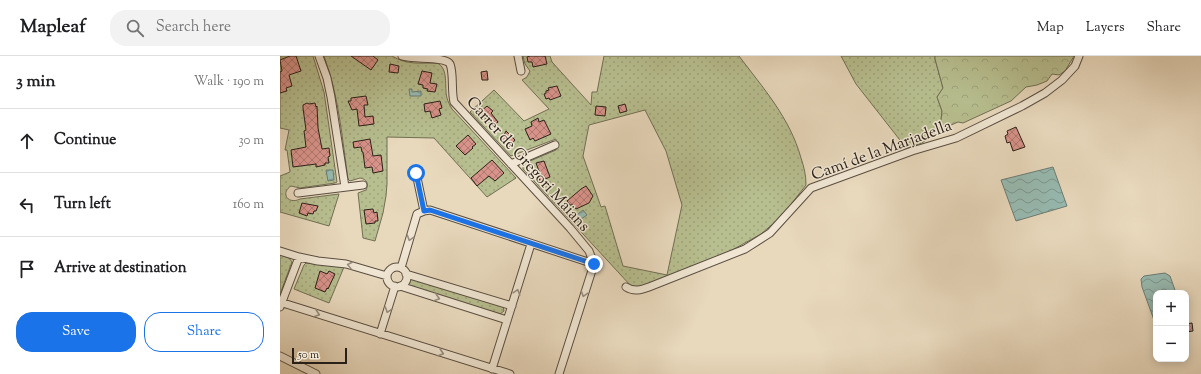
<!DOCTYPE html>
<meta charset="utf-8">
<style>
:root{--surface:#fff;--page:#f2f2f2;--text:#202124;--muted:#757577;--line:#e0e0e0;--accent:#1a73e8}
body{margin:0;font-family:"Sorts Mill Goudy",serif;background:var(--page);color:var(--text)}
.controls{position:absolute;right:12px;bottom:12px;display:grid;overflow:hidden;border-radius:8px;box-shadow:0 2px 10px #0003}
.controls button{width:36px;height:36px;display:grid;place-items:center;padding:0;border:0;border-bottom:1px solid var(--line);background:var(--surface);color:var(--text);font:20px sans-serif}
.scale{position:absolute;left:12px;bottom:10px;width:55px;box-sizing:border-box;padding-left:4px;border:2px solid #2b2018;border-top:0;font-size:11px;line-height:14px;white-space:nowrap;color:#2b2018;-webkit-text-stroke:3px #f0e6d3;paint-order:stroke}
.stop{position:absolute;width:12px;height:12px;margin:-9px;border:3px solid #1a73e8;border-radius:50%;background:#fff}
.stop.end{background:#1a73e8;border-color:#fff;box-shadow:0 1px 4px #0008}
.list{margin:0;padding:0;list-style:none}
h2{display:flex;justify-content:space-between;align-items:center;height:52px;margin:0;padding:0 16px;font-size:17px}
h2 small{font-size:13px;font-weight:400;color:var(--muted)}
.list li{display:grid;grid-template-columns:26px 1fr auto;gap:12px;align-items:center;box-sizing:border-box;height:64px;padding:0 16px;border-top:1px solid var(--line)}
.list b{display:block;font-size:15px;white-space:nowrap}
.list em{font-size:13px;font-style:normal;color:var(--muted)}
.actions{display:flex;gap:8px;padding:12px 16px}
.actions a{flex:1;padding:9px 0;border:1px solid var(--accent);border-radius:16px;text-align:center;font-size:14px;color:var(--accent)}
.actions .main{background:var(--accent);color:#fff}
.icon{flex:none;width:22px;height:22px;fill:none;stroke:currentColor;stroke-width:2;stroke-linecap:round;stroke-linejoin:round}
.map{position:relative;flex:none;width:921px;height:318px;overflow:hidden}
header{display:flex;align-items:center;gap:24px;box-sizing:border-box;height:56px;padding:0 20px;background:var(--surface);border-bottom:1px solid var(--line)}
header strong{font-size:19px}
nav{display:flex;gap:22px;margin-inline-start:auto;font-size:14px}
.search{width:280px;height:36px;background:var(--page);display:flex;align-items:center;gap:10px;box-sizing:border-box;padding:0 14px;border-radius:16px;color:var(--muted);font-size:15px}
main{display:flex}
aside{flex:1;background:var(--surface)}
.map>svg:first-child{display:block}
.grass{fill:url(#grass-dots);stroke:#716f54;fill-rule:evenodd}
.forest{fill:url(#forest-crowns);stroke:#716f54}
.water{fill:url(#water-waves);stroke:#6c7c74}
.building{fill:url(#building-cross-hatch);stroke:#2b2018}
.lines{fill:none;stroke-linecap:round;stroke-linejoin:round}
.minor-casing{stroke:#5a4e41;stroke-width:9}
.minor{stroke:#f0e6d3;stroke-width:7}
.oneway{stroke:#978d7f}
.route{stroke:#1a73e8;stroke-width:5}
.labels{text-anchor:middle;stroke-width:3;stroke-linejoin:round;paint-order:stroke}
.street-label{font-size:16px;fill:#2b2018;stroke:#f0e6d3}
</style>
<header>
<strong>Mapleaf</strong>
<div class="search"><svg class="icon" aria-label="search" viewBox="0 0 24 24"><circle cx="10" cy="10" r="6"/><path d="M15 15l6 6"/></svg>Search here</div>
<nav><a>Map</a><a>Layers</a><a>Share</a></nav>
</header>
<main>
<aside>
<h2>3 min<small>Walk · 190 m</small></h2>
<ul class="list">
<li><svg class="icon" aria-label="ahead" viewBox="0 0 24 24"><path d="M12 20V5M6 11l6-6 6 6"/></svg><div><b>Continue</b></div><em>30 m</em></li>
<li><svg class="icon" aria-label="left" viewBox="0 0 24 24"><path d="M17 20v-9H6M10 6l-5 5 5 5"/></svg><div><b>Turn left</b></div><em>160 m</em></li>
<li><svg class="icon" aria-label="arrive" viewBox="0 0 24 24"><path d="M6 21V4h12l-3 4 3 4H6"/></svg><div><b>Arrive at destination</b></div></li>
</ul>
<div class="actions"><a class="main">Save</a><a>Share</a></div>
</aside>
<div class="map">
<svg width="921" height="318" viewBox="0 0 921 318">
<defs>
<pattern id="grass-dots" width="8" height="8" patternUnits="userSpaceOnUse"><rect width="8" height="8" fill="#b7be8f"/><path d="M2 2h.1M6 6h.1" fill="none" stroke="#9ea37b" stroke-width="1.8" stroke-linecap="round"/></pattern>
<pattern id="forest-crowns" width="20" height="18" patternUnits="userSpaceOnUse"><rect width="20" height="18" fill="#b7be8f"/><path d="M2 6a3 3 0 1 1 6 0M12 15a3 3 0 1 1 6 0" fill="none" stroke="#9ea37b"/></pattern>
<pattern id="water-waves" width="16" height="10" patternUnits="userSpaceOnUse"><rect width="16" height="10" fill="#97bab1"/><path d="M0 5q4-4 8 0t8 0" fill="none" stroke="#7b978f"/></pattern>
<pattern id="building-cross-hatch" width="8" height="8" patternUnits="userSpaceOnUse"><rect width="8" height="8" fill="#d8938a"/><path d="M0 0l8 8M0 8l8-8" fill="none" stroke="#af7870"/></pattern>
</defs>
<rect width="100%" height="100%" fill="#e8d8bc"/>
<filter id="stains"><feTurbulence type="fractalNoise" baseFrequency=".005" numOctaves="4"/><feColorMatrix values="0 0 0 0 .2 0 0 0 0 .09 0 0 0 0 .02 0 0 0 .5 -.17"/></filter>
<radialGradient id="worn" r=".72"><stop offset=".6" stop-color="#630" stop-opacity="0"/><stop offset="1" stop-color="#630" stop-opacity=".3"/></radialGradient>
<path class="grass" d="M0 0H33L44 36 57 126 55 127 20 132 11 130C0 137 8 149 20 143L59 138 49 170 0 156V120L10 116 7 94H5L9 74 0 72Z
M44 0H112C127 9 140 7 157 7 169 12 164 31 167 42 168 46 170 49 172 53L236 122 207 141 154 82 107 81V128L106 140 103 157 95 185 83 182 78 137 86 134C89 128 87 123 80 122L70 125 68 123C62 82 59 40 44 0Z
M243 0H270L272 6 311 49 312 36H317L324 0H459C483 32 510 62 521 102 524 111 526 119 526 129L501 161 481 178 445 198 387 220 368 229 355 231 351 230 243 113V108L276 94V83L231 100 190 56 214 34 244 65 269 53 242 24 247 21 250 15 245 8ZM365 54 386 95 402 149 387 219 343 210 325 150 321 151 303 100 309 69Z
M561 0H655V3L663 32 657 41 662 55 660 74 642 87 625 93 623 88 576 28Z
M0 199 9 202 12 206 0 238Z
M26 207 64 211 49 247 14 233 24 209Z
M130 222 223 250 224 255 220 258 129 230 128 226Z"/>
<path class="forest" d="M655 0H794L785 15 779 19 772 18 767 25 757 29 746 31 731 45 683 67 678 66 660 74 662 55 657 41 663 32 655 3Z"/>
<path class="water" d="M129 33H132V36L141 35V40H130Z
M773 111 787 150 736 165 721 124Z
M53 114 54 124 48 125 46 114Z
M303 154 307 159 297 166 293 162Z
M885 217 890 220 896 237H876V264H874L862 231 861 223 864 220Z"/>
<path class="building" d="M10 0H16L21 15 9 19 12 30 6 32 7 35 0 37V16L2 15 0 4Z
M71 0H93L98 4 91 14Z
M250 0H265L267 8 253 11 252 6H248L247 1Z
M110 8 119 10 118 17 109 16Z
M142 15 152 17 150 27 157 28 155 36 147 35 148 33 143 32V29L138 28Z
M207 15 208 24H202L201 16Z
M277 30 281 40 270 44 269 42 266 43 264 38 266 37V35L269 34 268 32Z
M86 40 88 49H84L85 61 93 60 94 68 79 70 77 53 72 54 68 45H71V42Z
M160 45 162 52 159 53 161 59 152 62 150 55 145 56 144 48Z
M27 47 29 48 35 47 36 51 37 50 38 72 42 93 49 92 50 100 48 101 49 107H45V109L36 111V108L13 111 11 94 26 91 24 75 26 74 23 52V49Z
M345 48 347 55 340 57 338 50Z
M207 50 213 55 211 57 218 66 213 70 200 56Z
M316 50 326 51 325 60 315 59Z
M258 62 259 66 264 64 271 78 255 85 253 82 250 84 245 73 252 70 251 66Z
M736 71 745 91 733 95 730 86 727 87 725 80 728 78 727 75Z
M226 75 235 84 229 91 222 83Z
M188 79 196 88 192 91 193 92 185 99 176 90Z
M90 83 93 100 101 99 103 115 93 117 92 111 85 112 83 96H82L81 91 74 92 73 86Z
M212 104 224 117 215 125 209 120 197 130 191 122Z
M264 105 270 121 260 125 257 116 259 115 256 107Z
M306 130 313 140 309 147 296 153 293 149H290L287 145 301 133Z
M22 147 38 150 36 155H34L33 158 28 157 27 160 19 157Z
M93 153 94 157 97 156 98 165H95V167L86 168 84 154Z
M40 215 47 218 49 215 55 218 48 233 47 232 45 236 35 232Z
M912 267 913 275 906 276V268Z"/>
<g class="lines">
<defs>
<path id="minor" d="M39 0 47 22 51 41 65 131
M122 0C133 4 165 0 170 8 174 18 171 35 174 46L290 172 309 195 314 208 279 318
M238 0 241 15
M231 108 275 89
M136 117 144 155
M18 137 83 129
M0 195 19 201 38 205 66 208 107 220
M107 221a10 10 0 1 1 20 0a10 10 0 1 1-20 0Z
M121 212 137 158 144 155 150 154 314 208
M126 218 232 250
M120 230 227 264
M346 231C354 236 361 234 369 231L465 193 490 177 531 132 632 95 676 82 742 50 765 37 782 24 795 10 799 0
M0 246 230 318
M0 251 19 201
M100 278 115 230
M0 300 36 318
M212 313 251 188"/>
</defs>
<use href="#minor" class="minor-casing"/>
<use href="#minor" class="minor"/>
</g>
<defs><path id="oneway-chevron" d="M-2-3.5L2.5 0L-2 3.5" fill="none" stroke-width="1.6" stroke-linecap="round" stroke-linejoin="round"/></defs>
<g class="oneway">
<use href="#oneway-chevron" transform="translate(130 182) rotate(107)"/>
<use href="#oneway-chevron" transform="translate(70 209) rotate(-166)"/>
<use href="#oneway-chevron" transform="translate(237 236) rotate(-73)"/>
<use href="#oneway-chevron" transform="translate(304 238) rotate(108)"/>
<use href="#oneway-chevron" transform="translate(157 242) rotate(17)"/>
<use href="#oneway-chevron" transform="translate(108 254) rotate(108)"/>
<use href="#oneway-chevron" transform="translate(37 258) rotate(18)"/>
<use href="#oneway-chevron" transform="translate(161 297) rotate(17)"/>
</g>
<g class="lines">
<path class="route" d="M136 117 144 155 150 154 314 208"/>
</g>
<g class="labels">
<g class="street-label">
<text transform="translate(601 93) rotate(-20)" y="6">Camí de la Marjadella</text>
<text transform="translate(249 107) rotate(48)" y="6">Carrer de Gregori Maians</text>
</g>
</g>
<rect width="100%" height="100%" filter="url(#stains)"/>
<rect width="100%" height="100%" fill="url(#worn)"/>
</svg>
<div class="controls">
<button>+</button>
<button>−</button>
</div>
<div class="scale">50 m</div>
<div class="stop" style="left:136px;top:117px"></div>
<div class="stop end" style="left:314px;top:208px"></div>
</div>
</main>
